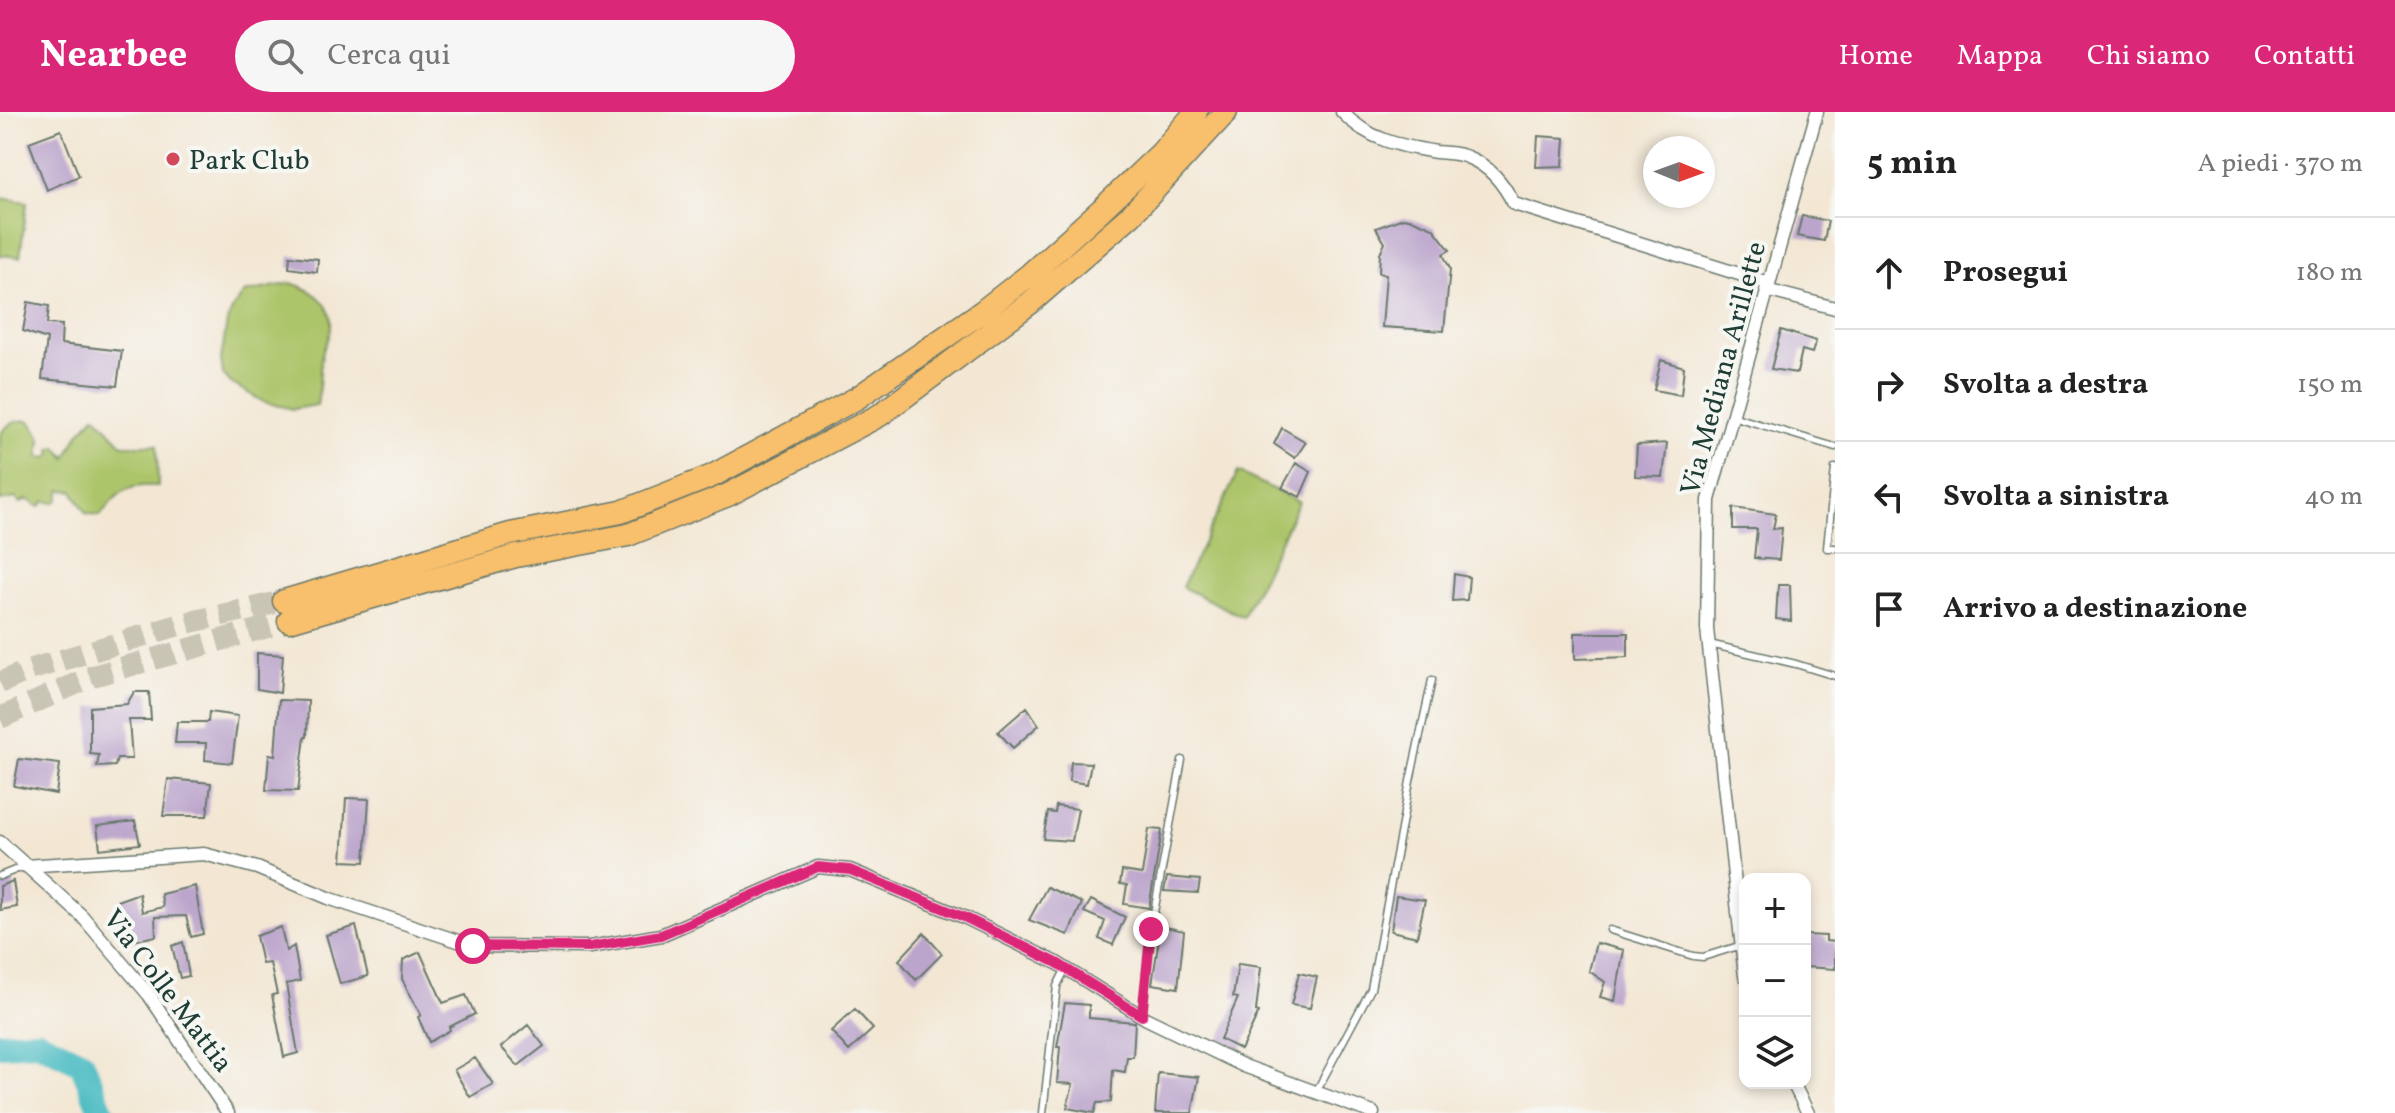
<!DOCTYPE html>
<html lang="it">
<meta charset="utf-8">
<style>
:root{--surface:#fff;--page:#f6f6f6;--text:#222;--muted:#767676;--line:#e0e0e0;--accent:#db2777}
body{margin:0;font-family:Vollkorn,serif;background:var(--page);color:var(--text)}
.controls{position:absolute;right:24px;bottom:24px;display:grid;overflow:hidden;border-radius:16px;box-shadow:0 4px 12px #0003}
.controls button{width:72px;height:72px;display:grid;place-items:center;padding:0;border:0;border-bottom:2px solid var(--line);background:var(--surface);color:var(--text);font:40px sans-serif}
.compass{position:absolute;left:1643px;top:24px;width:72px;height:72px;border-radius:50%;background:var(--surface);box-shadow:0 4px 12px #0003;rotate:91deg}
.stop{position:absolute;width:24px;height:24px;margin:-18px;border:6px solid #db2777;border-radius:50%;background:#fff}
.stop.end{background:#db2777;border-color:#fff;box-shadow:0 2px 8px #0008}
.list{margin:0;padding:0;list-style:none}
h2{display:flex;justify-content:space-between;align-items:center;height:104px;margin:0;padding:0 32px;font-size:34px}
h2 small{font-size:26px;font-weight:400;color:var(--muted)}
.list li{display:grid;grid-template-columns:52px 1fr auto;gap:24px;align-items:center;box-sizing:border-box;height:112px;padding:0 32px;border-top:2px solid var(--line)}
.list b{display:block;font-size:30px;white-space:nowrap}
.list em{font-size:26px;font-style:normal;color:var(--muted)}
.icon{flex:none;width:44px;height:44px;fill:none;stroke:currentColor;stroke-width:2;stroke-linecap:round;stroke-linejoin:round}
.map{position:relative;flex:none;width:1835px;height:1001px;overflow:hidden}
header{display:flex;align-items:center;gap:48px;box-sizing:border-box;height:112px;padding:0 40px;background:var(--accent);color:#fff}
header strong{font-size:38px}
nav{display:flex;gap:44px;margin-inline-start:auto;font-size:28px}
.search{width:560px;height:72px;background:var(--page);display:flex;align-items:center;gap:20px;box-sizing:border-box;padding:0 28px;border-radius:44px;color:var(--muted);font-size:30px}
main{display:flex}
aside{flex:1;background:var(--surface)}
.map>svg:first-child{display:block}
.green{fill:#adc56a;stroke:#66814f;stroke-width:2}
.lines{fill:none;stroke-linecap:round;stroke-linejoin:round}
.river{stroke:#50bec4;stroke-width:26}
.building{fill:#bca5cc}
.highway-tunnel{stroke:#c9c5b4;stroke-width:22;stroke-dasharray:22 11;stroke-linecap:butt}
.lane-casing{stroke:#69786c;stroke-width:9}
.street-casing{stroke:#69786c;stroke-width:15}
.highway-casing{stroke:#69786c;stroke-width:25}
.lane{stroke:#fff;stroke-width:6}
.street{stroke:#fff;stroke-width:12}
.highway{stroke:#f8bf6c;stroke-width:22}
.route{stroke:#db2777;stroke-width:10}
.poi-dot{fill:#d1495b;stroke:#f6f6f2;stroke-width:3}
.labels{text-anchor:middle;stroke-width:8;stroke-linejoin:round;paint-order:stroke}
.poi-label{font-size:28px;fill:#1f3d34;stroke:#f6f6f2;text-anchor:start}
.street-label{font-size:28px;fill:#1f3d34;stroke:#f6f6f2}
</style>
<header>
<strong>Nearbee</strong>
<div class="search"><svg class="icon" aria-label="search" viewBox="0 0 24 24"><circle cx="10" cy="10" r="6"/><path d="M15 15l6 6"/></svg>Cerca qui</div>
<nav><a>Home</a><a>Mappa</a><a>Chi siamo</a><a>Contatti</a></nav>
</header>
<main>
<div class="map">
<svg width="1835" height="1001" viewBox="0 0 1835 1001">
<rect width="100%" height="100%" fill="#f6f6f2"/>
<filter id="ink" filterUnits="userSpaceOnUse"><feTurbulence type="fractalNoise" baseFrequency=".0125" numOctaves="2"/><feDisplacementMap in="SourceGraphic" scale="16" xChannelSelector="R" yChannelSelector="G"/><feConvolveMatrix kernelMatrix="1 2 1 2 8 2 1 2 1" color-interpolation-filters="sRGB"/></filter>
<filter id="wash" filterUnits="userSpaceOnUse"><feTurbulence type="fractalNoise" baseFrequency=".006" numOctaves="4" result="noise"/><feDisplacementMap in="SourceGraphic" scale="32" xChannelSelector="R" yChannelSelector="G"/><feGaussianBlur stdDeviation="1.8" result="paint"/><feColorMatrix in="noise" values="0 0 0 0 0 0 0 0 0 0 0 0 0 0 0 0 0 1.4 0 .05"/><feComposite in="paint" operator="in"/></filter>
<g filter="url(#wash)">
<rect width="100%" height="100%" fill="#f3e7d4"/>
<path class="green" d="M0 86 27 90 20 145 0 143Z
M291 171C317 179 338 195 329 225 327 231 323 236 322 242 319 259 320 276 317 293L293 297 264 290 231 271 223 262 221 247 227 210 233 196 244 181Z
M95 303 123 333H157L158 374C125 372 120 379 100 404L86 401 73 379 61 378 58 388 53 391 45 389 39 395 27 387 21 391 15 386 0 389V322C8 312 16 307 30 309L41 326 39 345 48 346 52 342 51 337 57 335 66 346 78 323Z
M1238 360 1299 390 1243 505 1182 475Z"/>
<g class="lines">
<path class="river" d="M0 932 38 930 82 951 102 1001"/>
</g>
<g id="blocks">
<path class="building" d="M61 18 79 64 47 78 29 30Z
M1538 24 1565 26 1563 54 1536 55Z
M1802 104 1828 109 1824 129 1797 124Z
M1403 106 1414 108 1433 116 1450 138 1443 142 1450 157 1444 219 1382 215 1386 163 1379 161 1380 141 1385 131 1376 116Z
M290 144 318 147 317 160 289 156Z
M28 190 49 194 47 212 62 213 61 232 122 239 117 274 42 267 47 227 23 219Z
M1781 218 1816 229 1812 241 1802 238 1797 261 1771 257Z
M1661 248 1684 255 1681 283 1654 278Z
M1282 316 1306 330 1295 346 1274 332Z
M1667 331 1663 365 1635 364 1637 333Z
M1296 351 1311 360 1300 385 1282 376Z
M1733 396 1776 402 1773 417 1782 416 1779 448 1754 446 1757 417H1733Z
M1454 462 1469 465 1467 488 1452 489Z
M1778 473H1790L1791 509 1776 507Z
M1575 521H1628V545L1575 547Z
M257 541 283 543 280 581 257 577Z
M134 580H149L151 608H129L132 647H117L115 654 97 655 99 643 90 642V595L127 592Z
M279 588 308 589 307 625H305L298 679 266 678 269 642 275 643Z
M1027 595 1039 613 1013 636 998 620Z
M209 600 238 604 232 651 205 648 206 631H175L177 610H208Z
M19 647 60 652 56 682 14 674Z
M1071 650 1091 651 1087 672 1069 669Z
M168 667 211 671 207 704H163Z
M346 686 369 687 365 750 342 749Z
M1056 694 1078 697 1072 729 1043 727 1048 700 1055 701Z
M135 709 140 732 100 737 97 714Z
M1149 717 1162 718 1149 796 1124 792 1127 773 1120 772 1122 759 1142 762Z
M1167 765 1200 768 1198 781 1164 779Z
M13 769 17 795 0 798V774Z
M195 774 203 822 191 825 186 804 155 805 156 824 128 830 117 789 139 781 142 800 163 795 161 782Z
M1047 775 1082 791 1068 823 1029 808Z
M1396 784 1425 788 1417 825 1391 819Z
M1091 788 1125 805 1113 833 1099 827 1105 809 1084 800Z
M356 814 368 864 340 872 326 823Z
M1161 814 1184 819 1178 876 1152 872Z
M281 815 286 839 294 834 300 869 286 872 298 941 284 945 272 883 277 882 270 851 262 852 256 824Z
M924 821 942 842 916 868 899 848Z
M1805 823 1826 824V829L1835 830V857L1805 855Z
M183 830 189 864 180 866 172 834Z
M1596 831 1624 838 1615 889 1600 885 1605 870 1589 859Z
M420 840 443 891 466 883 475 902 449 915 450 918 429 930 418 905 421 903 402 867 403 848Z
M1238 852 1261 855 1256 899 1259 900 1241 938 1220 927 1238 886 1233 885Z
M1299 861 1317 865 1310 896 1291 893Z
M1065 891 1089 893V906L1135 910 1133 945H1127L1125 960 1113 958 1111 990 1097 991 1094 1001 1067 996 1073 972 1057 971 1060 935H1057Z
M855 897 873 917 849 939 831 919Z
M528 913 544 934 518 954 501 935Z
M475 946 493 972 470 985 454 958Z
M1158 961 1199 965 1192 1001H1155Z"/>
</g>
</g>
<g filter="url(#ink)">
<use href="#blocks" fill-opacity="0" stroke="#69786c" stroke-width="2"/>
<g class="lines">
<path class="highway-tunnel" d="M0 571 29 558 182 512 284 489
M0 606 93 564 289 509"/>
<defs>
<path id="lane" d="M1732 304 1835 335
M1835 356 1827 436H1835
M1709 532 1796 552 1835 564
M0 764 25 754
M1610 818 1693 844 1703 845 1742 833
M1142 904 1151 817 1182 648
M1316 980 1371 877 1410 669 1432 568
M1043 1001 1057 874 1066 856"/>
<path id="street" d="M1342 0C1368 28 1400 34 1436 40 1446 41 1458 41 1467 45 1490 54 1503 71 1514 92L1768 171
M1766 178 1835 196
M0 730 82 804 149 883 228 1001
M25 754 204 742 257 756 331 787 473 834 590 835 661 823 818 755 850 758 966 806 1057 851 1145 906 1244 954 1373 1001
M1745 864 1707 517 1709 388 1817 0
M1793 971 1808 1001"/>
<path id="highway" d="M284 489 510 422 621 400 712 364 857 286 983 199 1029 163 1102 97 1161 41 1196 0
M289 509 516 444 628 423 728 383 880 303 1030 191 1131 103 1226 0"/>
</defs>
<use href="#lane" class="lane-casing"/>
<use href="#street" class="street-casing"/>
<use href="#highway" class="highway-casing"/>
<use href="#lane" class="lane"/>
<use href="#street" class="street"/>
<use href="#highway" class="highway"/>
</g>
</g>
<g class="lines" filter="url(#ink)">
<path class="route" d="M473 834 590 835 661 823 818 755 850 758 966 806 1057 851 1142 904 1151 817"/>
</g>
<circle class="poi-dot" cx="173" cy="47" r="8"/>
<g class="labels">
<g class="poi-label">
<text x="189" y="57">Park Club</text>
</g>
<g class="street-label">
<text transform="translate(1722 256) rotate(-75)" y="10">Via Mediana Arillette</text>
<text transform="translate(169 878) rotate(53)" y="10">Via Colle Mattia</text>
</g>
</g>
</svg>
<div class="controls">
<button>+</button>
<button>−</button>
<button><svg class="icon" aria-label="layers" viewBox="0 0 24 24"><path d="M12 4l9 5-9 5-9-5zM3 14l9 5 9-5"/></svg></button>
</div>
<svg class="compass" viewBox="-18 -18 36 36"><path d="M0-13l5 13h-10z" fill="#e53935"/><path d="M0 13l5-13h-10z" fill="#767676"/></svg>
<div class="stop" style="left:473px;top:834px"></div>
<div class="stop end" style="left:1151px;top:817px"></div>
</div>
<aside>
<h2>5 min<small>A piedi · 370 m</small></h2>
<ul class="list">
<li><svg class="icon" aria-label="ahead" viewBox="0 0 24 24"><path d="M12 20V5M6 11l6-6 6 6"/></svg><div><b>Prosegui</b></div><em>180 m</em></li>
<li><svg class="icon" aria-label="right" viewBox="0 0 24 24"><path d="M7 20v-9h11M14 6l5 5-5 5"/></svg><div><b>Svolta a destra</b></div><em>150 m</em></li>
<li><svg class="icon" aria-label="left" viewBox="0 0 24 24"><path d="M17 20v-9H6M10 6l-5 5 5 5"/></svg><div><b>Svolta a sinistra</b></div><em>40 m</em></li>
<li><svg class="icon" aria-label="arrive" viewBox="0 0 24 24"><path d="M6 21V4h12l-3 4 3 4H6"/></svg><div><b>Arrivo a destinazione</b></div></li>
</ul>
</aside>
</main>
